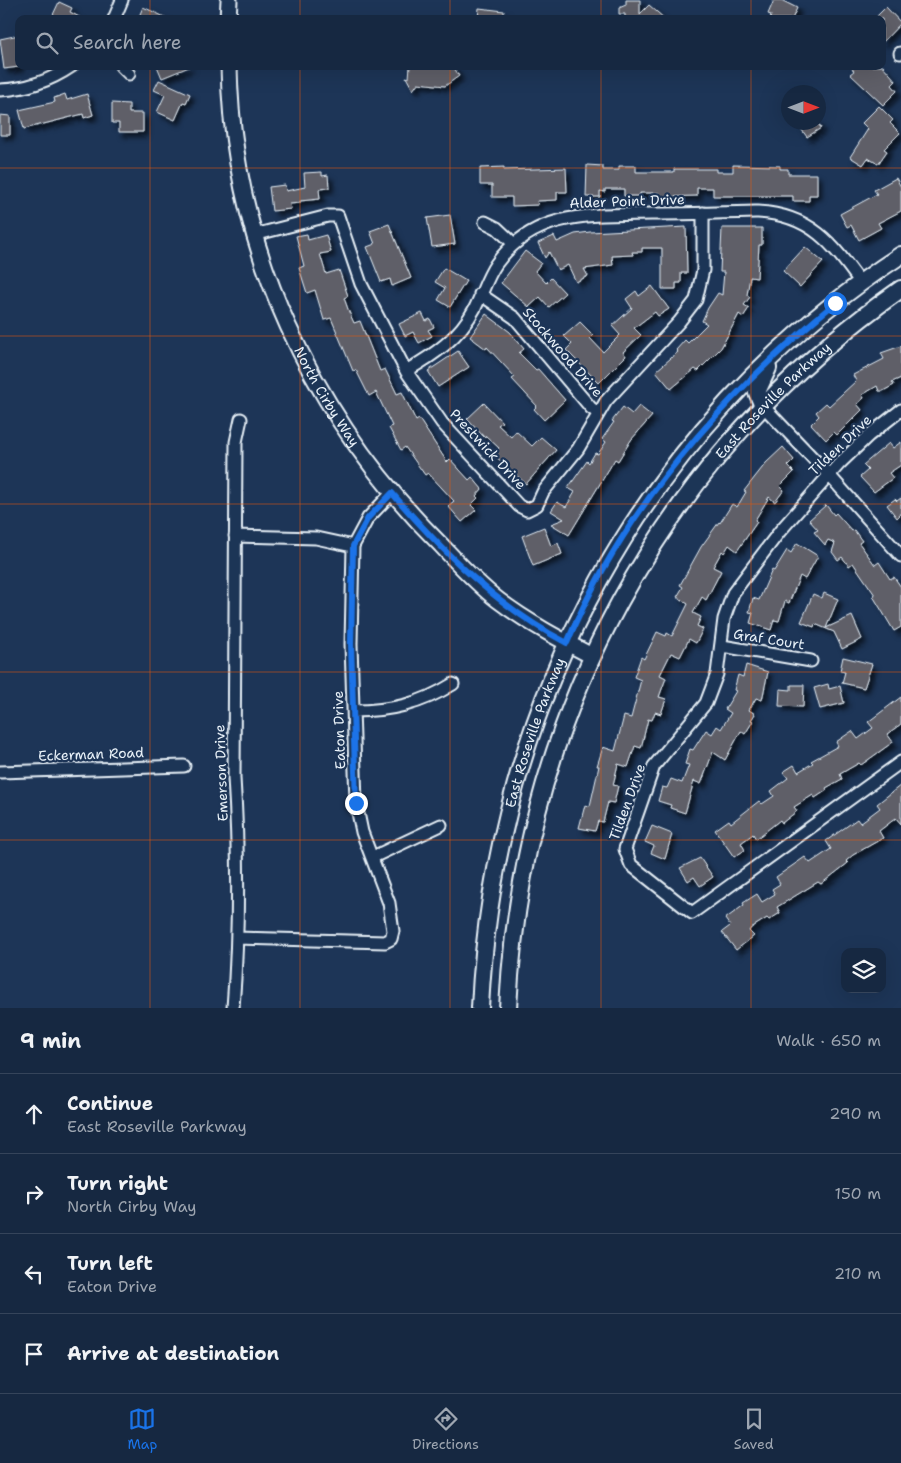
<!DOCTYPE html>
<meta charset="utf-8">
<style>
:root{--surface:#162841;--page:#23344c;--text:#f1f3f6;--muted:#9ea6b1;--line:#35445a;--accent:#1a73e8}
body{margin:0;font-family:"Shantell Sans",sans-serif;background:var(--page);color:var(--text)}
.controls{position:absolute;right:15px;bottom:15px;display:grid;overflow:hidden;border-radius:10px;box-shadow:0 5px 20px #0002}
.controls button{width:45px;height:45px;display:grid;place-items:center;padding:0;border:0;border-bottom:1px solid var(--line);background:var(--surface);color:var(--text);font:25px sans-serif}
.compass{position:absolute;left:781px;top:85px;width:45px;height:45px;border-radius:50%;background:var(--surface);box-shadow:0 5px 20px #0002;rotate:90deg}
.stop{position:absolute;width:15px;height:15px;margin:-11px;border:4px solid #1a73e8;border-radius:50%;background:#fff}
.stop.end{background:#1a73e8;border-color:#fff;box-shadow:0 1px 5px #0008}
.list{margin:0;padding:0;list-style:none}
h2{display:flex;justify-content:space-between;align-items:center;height:65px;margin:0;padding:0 20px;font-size:21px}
h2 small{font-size:16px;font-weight:400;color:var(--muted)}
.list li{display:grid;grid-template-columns:32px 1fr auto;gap:15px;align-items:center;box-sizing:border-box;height:80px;padding:0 20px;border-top:1px solid var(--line)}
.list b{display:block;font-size:19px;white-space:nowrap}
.list p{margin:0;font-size:16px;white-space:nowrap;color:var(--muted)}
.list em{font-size:16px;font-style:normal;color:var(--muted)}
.icon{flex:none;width:28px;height:28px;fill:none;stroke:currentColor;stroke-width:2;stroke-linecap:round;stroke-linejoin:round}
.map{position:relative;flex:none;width:901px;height:1008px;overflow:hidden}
.search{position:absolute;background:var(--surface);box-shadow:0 5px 20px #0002;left:15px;right:15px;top:15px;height:55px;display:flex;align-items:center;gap:12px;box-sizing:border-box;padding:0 18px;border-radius:10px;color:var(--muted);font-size:19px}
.sheet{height:385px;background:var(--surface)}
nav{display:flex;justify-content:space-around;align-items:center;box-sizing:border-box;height:70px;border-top:1px solid var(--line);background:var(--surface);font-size:14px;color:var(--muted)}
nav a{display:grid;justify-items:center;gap:2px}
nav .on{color:var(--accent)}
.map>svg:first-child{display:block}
.building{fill:#5e5e68;stroke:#e8f1f8;filter:url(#shadow)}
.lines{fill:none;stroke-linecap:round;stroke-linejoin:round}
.minor-casing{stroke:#e8f1f8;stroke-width:15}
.tertiary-casing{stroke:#e8f1f8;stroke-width:19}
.secondary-casing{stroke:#e8f1f8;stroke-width:20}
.minor{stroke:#1d3557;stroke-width:11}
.tertiary{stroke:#1d3557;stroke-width:15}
.secondary{stroke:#1d3557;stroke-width:16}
.route{stroke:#1a73e8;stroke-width:6}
.grid{fill:none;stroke:#e8590c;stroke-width:1;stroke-opacity:0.55}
.labels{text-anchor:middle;stroke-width:4.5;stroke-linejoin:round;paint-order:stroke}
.street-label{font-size:14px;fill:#e8f1f8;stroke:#1d3557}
</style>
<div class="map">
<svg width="901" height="1008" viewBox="0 0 901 1008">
<defs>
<filter id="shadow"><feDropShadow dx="4.5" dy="4.5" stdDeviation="2.5" flood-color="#0009"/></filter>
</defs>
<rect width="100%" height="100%" fill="#1d3557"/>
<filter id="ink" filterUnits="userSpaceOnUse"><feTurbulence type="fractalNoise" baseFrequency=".02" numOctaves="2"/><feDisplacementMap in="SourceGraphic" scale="10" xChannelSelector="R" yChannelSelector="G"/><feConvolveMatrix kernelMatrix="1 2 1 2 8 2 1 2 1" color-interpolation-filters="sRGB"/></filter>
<g filter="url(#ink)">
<path class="building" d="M626 0H640V14L649 5 665 19H625V14H619V8L626 5Z
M774 0H781L797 8 792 19H770L771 15 768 14Z
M59 2 72 8 70 12 83 19H51Z
M143 7 169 19H138Z
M886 7 901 23 882 43V19H874Z
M479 8 504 11V19H478Z
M19 35V67L4 69 0 39Z
M157 66H189V67L162 78Z
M410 66H453L459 76 445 86 418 83 413 90 406 77 409 78Z
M850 66H883L896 81 892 85 897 91 883 105 850 74 854 71Z
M159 80 190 94 186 103 183 102 175 120 157 112 165 95 154 90Z
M65 94 67 100 87 94 93 115 84 118 83 114 24 129 19 110 55 102 54 98Z
M112 103 129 104V113H143V132H119V123H112Z
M879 106 893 120 890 123 900 133 884 149 887 151 878 164 868 158 863 165 850 157 868 129 862 123Z
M0 115 10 116V135H0Z
M805 122H817L821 128 807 137 799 126Z
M587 165 603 166V170H619V166H636V172H674V169H716V172H733V165L780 166V169H788V174H817V195H809V201H793V196H713V188H697V196L659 197V193H640V196H624V189H605V192L600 191V197H586Z
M504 167V170L566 168 567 192H557V200L537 201 538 205 512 206V197H492V185H480V168Z
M322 172V176L328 175 329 188 319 189 320 199 300 201V203L290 204 291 209 272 211 269 187 285 185 286 191 305 187 304 173Z
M896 178 901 187V211L878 223 881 228 859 240 851 225 847 227 840 214 877 194 874 190Z
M450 215 455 244 432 247 427 218Z
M389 224 411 278 392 286 390 279 381 282 367 247 375 244 370 231Z
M686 227 687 273H681V283H676V289H662V248H642V252H632L633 255 612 256 613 265 584 269 588 276 576 282 568 265 558 270 549 252 545 258 538 243 554 236 557 242 575 234 590 232Z
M722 228H762V245H759L757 278 750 277 747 295 750 297 744 305 749 308 743 317 739 314 721 348 698 371 695 369 671 389 656 371 678 352 676 350 685 340 688 343 707 324 702 321 708 308 718 293 722 295 724 272H720Z
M307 234 308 240 326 235 331 252 320 254 326 274 339 270 348 296 344 298 349 312 354 323 360 321 380 371 385 369 397 394 402 392 416 421 419 419 447 462 450 459 469 480 472 477 482 489 476 496 478 498 471 505 476 510 462 522 448 506 454 501 428 473 425 475 405 447 401 450 389 428 392 426 376 392 369 396 356 370 353 371 331 318 324 320 315 290 307 293 299 268 304 266 296 236Z
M805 247 823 262 800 287 783 271Z
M525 251 541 263 535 271 546 283 551 278 565 293 549 307 540 297 529 307 501 283Z
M444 268 466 281 450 307 438 300 445 288 435 282Z
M652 286 669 309 658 316 655 312 634 328 641 335 623 352 626 356 599 383 566 350 572 344 564 336 580 322 593 335 590 338 603 352 620 335 612 326 632 308 626 299 636 291 639 296Z
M422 313 426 321 430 319 434 327 428 330 432 336 419 343 413 332 405 336 399 324Z
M486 314 510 332 524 349 519 353 536 370 538 369 565 400 544 420 534 409 537 406 512 379 515 377 487 347 486 349 470 337Z
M901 346V378L892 382 894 385 883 391H879L877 386 862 395 864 398 857 404 862 410 837 435 834 432 826 440 811 424 819 416 816 412 826 403 829 406 856 381 853 375 884 359 881 353Z
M458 351 469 367 438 387 428 371Z
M484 403 502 422 498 425 511 437 516 431 532 446 541 437 556 450 526 484 493 454 499 448 486 436 485 438 467 419Z
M639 406 652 416 631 440 618 461 615 459 569 535 551 524 564 519 551 511 557 502 566 507 575 492 568 488 587 461 589 463 595 453 598 454 606 442 602 439 614 422 612 421 623 407 632 414Z
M901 442V465L889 473 893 478 874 492 860 477 868 470 863 465 889 443 893 448Z
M783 447 794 460 788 466 794 472 780 486 784 490 775 502 769 497 755 520 757 522 737 551 729 545 724 553 722 551 713 567 721 571 706 600 702 597 693 613 701 617 697 626 703 629 696 643 689 639 680 657 671 653 660 675 666 678 659 697 666 699 661 714 655 712 652 720 648 719 641 748 635 746 628 767 618 764 613 785 618 786 614 803 608 802 603 822 598 821 595 831 579 828 585 805 590 806 599 766H597L603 747 615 751 624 716 631 718 641 680 634 677 641 657 644 659 657 632 666 636 667 633 672 636 688 604 677 597 683 587 680 585 701 547 719 522 720 523 732 504 737 507 746 492 744 491 766 463Z
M901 498V514L897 518 887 505 895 499 897 501Z
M826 505 834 515 836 513 852 531 854 530 862 541 859 543 875 565 879 562 890 579 894 577 901 587V627L894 631 873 596 875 595 853 563 849 566 842 557 838 560 832 552 835 543 828 540 825 545 814 532 818 530 809 520Z
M544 527 551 546 558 543 562 554 533 566 522 536Z
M797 543 818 556 805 579 800 576 789 603 785 601 779 621 774 620 771 630 750 623 753 613 749 612 753 598 759 600 772 570 774 571 787 550 791 553Z
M824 593 838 599 826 628 852 616 862 639 842 649 834 632 815 624 814 627 801 622 813 594 822 598Z
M843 657 872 664 864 688 842 683 845 672 840 671Z
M746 665 768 672 762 700 756 698 749 710 755 714 751 720 753 721 745 734 741 731 725 760 713 752 701 784 694 781 685 813 670 808 671 805 658 801 662 787 667 788 671 779 682 783 689 765 685 764 690 749 693 750 706 730 712 734 717 726 721 729 731 713 725 709 736 691 734 690 738 675 743 677Z
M828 684 829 689 840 686 844 703 820 709 814 688Z
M791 685H804L803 707 779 706 780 689 791 690Z
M901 697V724L887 734 893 742 861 765 859 763 840 774 842 779 826 788 827 790 815 798 813 795 794 807 797 811 782 823 780 820 756 839 753 834 741 843 745 850 734 857 715 830 729 820 731 823 759 801 762 804 774 796 771 791 788 778 783 772 794 765 798 772 813 763 811 761 838 746 836 742 852 731 858 739 873 728 868 722Z
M901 785V824L896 818 879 831 883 838 853 855 846 861 848 863 821 884 818 882 777 907 780 913 769 920 767 918 751 928 749 931 754 936 736 950 722 932 730 926 725 919 744 905 743 903 757 894 762 902 775 894 772 889 780 884 776 877 805 857 810 863 831 849 826 841 857 819 860 823 880 808 877 804Z
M652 826 672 834 665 859 651 853 654 846 645 842Z
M700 858 713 877 700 886 694 877 688 881 680 868Z"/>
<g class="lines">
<defs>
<path id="minor" d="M114 19 122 0
M900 53H901
M121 66 129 74
M0 90C26 89 50 81 72 66
M485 222 497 228 514 244
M254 235 328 216H338L361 284 406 371 442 423 519 506 527 510 537 505 543 492 578 449 606 401 679 322 696 300 703 270V213
M480 294 515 318 591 408 598 413
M406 371C434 355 459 338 475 308 482 294 487 277 496 264 535 210 593 215 651 214 687 214 722 213 758 212 811 215 832 243 861 283
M763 406 829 475 901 556
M901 410 868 436 839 464 780 531 733 593 724 619 717 674 706 703 654 766 625 849 631 865 692 913 901 762
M235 536 316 538 353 546
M722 646 811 661
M353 711C391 711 421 704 453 684
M0 772 184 766
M373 857 441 825
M237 938 385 942 391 939 393 931 389 903 362 832 356 803 351 644 353 546 368 518 392 493
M233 1008C239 931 239 855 234 778L236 442 241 419"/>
<g id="tertiary">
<path d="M228 19 229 0"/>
<path id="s1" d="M229 66C232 248 313 418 441 545 459 564 477 584 498 600 527 622 559 639 592 656"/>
</g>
<g id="secondary">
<path d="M763 406 757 392 768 368"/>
<path id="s2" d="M480 1008C494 703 643 424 901 255"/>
<path id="s3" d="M508 1008C522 716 661 457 901 289"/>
</g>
</defs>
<use href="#minor" class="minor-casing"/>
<use href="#tertiary" class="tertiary-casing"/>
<use href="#secondary" class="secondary-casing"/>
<use href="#minor" class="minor"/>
<use href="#tertiary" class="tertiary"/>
<use href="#secondary" class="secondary"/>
</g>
</g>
<g class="lines" filter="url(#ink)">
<path class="route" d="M356 803 351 644 353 546 368 518 392 493C443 552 497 607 567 643 623 509 724 395 835 303"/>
</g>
<path class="grid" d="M150 0V19M300 0V19M450 0V19M601 0V19M751 0V19M150 66V1008M300 66V1008M450 66V1008M601 66V1008M751 66V1008M0 168H901M0 336H901M0 504H901M0 672H901M0 840H901"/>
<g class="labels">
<g class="street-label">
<text transform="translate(627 201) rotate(-2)" y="5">Alder Point Drive</text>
<text transform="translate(563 352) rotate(49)" y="5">Stockwood Drive</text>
<text dy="5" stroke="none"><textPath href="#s1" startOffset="349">North Cirby Way</textPath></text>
<text dy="5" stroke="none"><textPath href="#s3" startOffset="679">East Roseville Parkway</textPath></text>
<text transform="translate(840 445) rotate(-44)" y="5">Tilden Drive</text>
<text transform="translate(488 449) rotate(47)" y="5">Prestwick Drive</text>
<text transform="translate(769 639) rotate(9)" y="5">Graf Court</text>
<text transform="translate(339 730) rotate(-92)" y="5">Eaton Drive</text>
<text dy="5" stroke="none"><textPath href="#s2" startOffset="282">East Roseville Parkway</textPath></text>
<text transform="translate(91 754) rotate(-2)" y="5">Eckerman Road</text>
<text transform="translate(221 773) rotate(-92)" y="5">Emerson Drive</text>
<text transform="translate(627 802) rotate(-70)" y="5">Tilden Drive</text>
</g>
</g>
</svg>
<div class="controls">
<button><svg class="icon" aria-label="layers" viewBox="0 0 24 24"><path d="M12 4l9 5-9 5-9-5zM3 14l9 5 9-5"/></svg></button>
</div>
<svg class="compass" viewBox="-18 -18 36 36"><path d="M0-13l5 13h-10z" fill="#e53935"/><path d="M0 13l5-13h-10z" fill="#9ea6b1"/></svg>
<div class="stop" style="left:835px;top:303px"></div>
<div class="stop end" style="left:356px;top:803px"></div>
<div class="search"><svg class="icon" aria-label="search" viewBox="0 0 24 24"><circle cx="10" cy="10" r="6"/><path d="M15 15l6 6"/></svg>Search here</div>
</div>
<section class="sheet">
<h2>9 min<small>Walk · 650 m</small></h2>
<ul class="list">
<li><svg class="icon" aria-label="ahead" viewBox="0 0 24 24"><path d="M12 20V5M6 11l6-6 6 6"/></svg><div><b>Continue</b><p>East Roseville Parkway</p></div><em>290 m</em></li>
<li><svg class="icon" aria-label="right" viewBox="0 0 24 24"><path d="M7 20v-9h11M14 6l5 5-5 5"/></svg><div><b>Turn right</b><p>North Cirby Way</p></div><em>150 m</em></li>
<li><svg class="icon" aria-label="left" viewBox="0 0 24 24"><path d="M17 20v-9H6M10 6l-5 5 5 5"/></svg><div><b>Turn left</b><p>Eaton Drive</p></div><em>210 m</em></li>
<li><svg class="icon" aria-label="arrive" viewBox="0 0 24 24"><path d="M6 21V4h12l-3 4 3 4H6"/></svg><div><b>Arrive at destination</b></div></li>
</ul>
</section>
<nav>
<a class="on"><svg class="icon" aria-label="map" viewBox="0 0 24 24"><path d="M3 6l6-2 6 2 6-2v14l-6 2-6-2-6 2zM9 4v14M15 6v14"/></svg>Map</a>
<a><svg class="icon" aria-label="directions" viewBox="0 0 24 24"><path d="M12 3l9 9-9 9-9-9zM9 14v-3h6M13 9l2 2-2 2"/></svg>Directions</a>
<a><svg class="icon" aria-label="saved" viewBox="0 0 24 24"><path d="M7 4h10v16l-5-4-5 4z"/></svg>Saved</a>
</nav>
